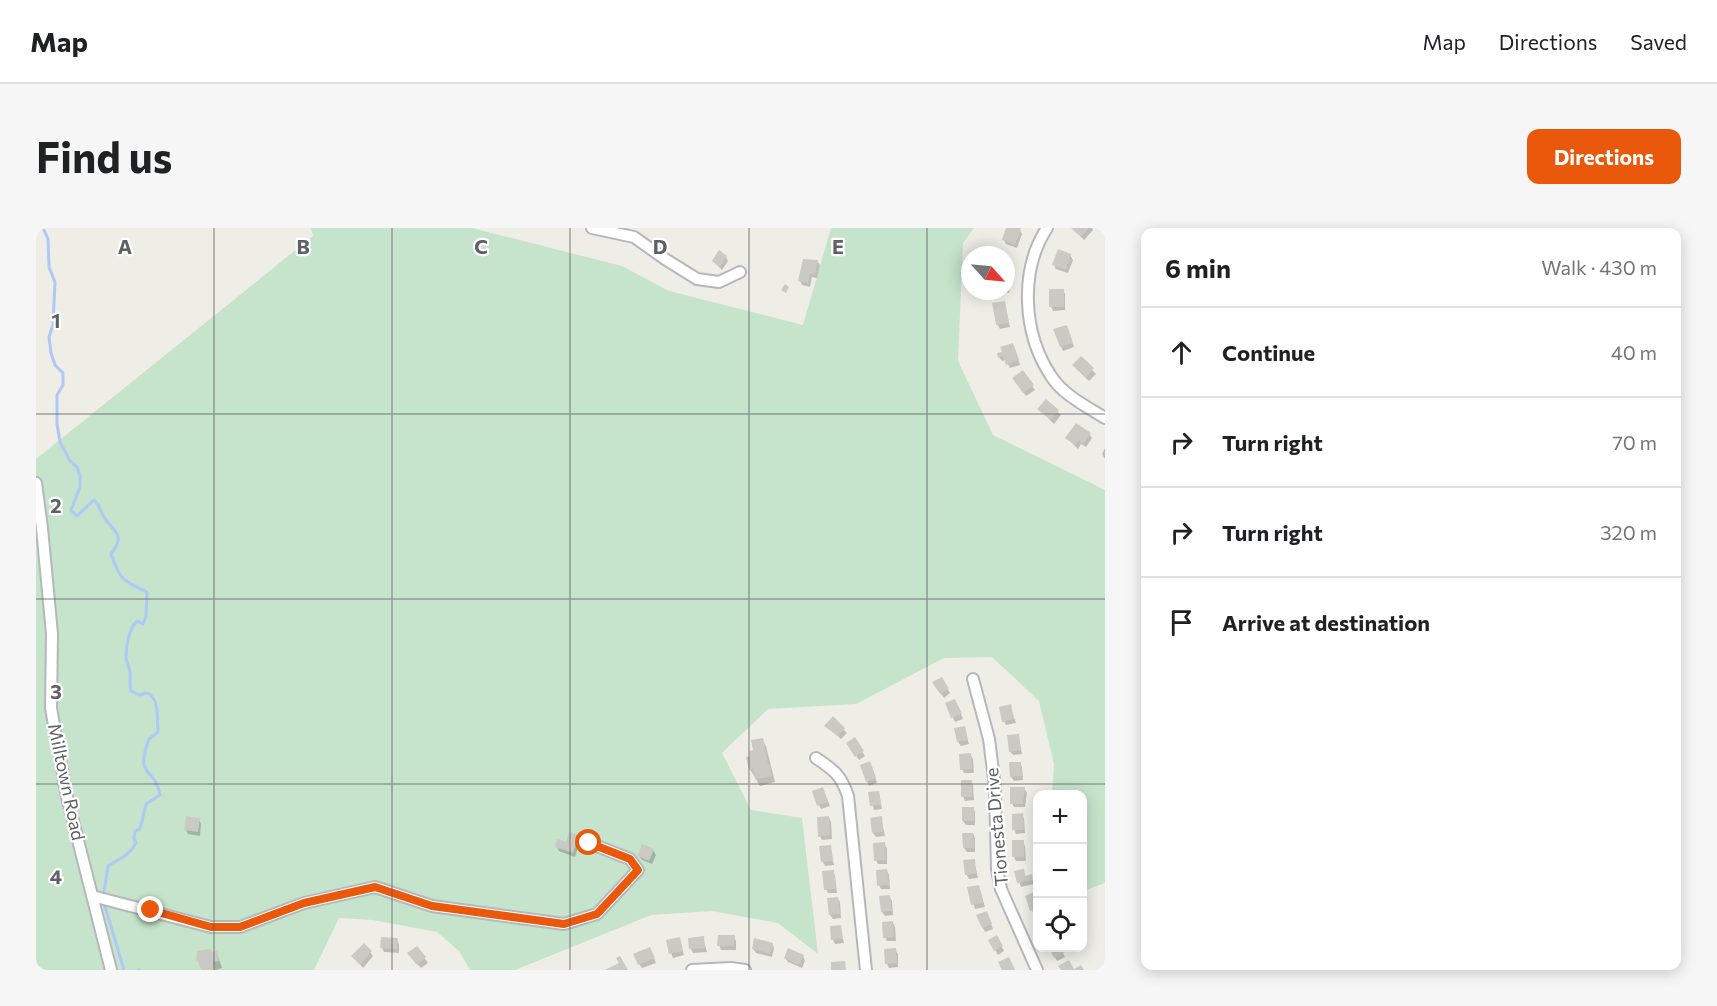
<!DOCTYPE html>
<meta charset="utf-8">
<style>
:root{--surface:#fff;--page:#f6f6f6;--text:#202124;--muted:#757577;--line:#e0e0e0;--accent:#ea580c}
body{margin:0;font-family:Commissioner,sans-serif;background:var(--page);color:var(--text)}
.controls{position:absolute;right:18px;bottom:18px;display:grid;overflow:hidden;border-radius:12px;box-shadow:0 3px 15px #0003}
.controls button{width:54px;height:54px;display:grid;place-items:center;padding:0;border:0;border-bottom:2px solid var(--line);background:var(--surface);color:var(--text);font:30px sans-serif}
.compass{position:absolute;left:925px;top:18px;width:54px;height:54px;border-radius:50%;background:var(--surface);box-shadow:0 3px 15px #0003;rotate:117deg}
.stop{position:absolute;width:18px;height:18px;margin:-14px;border:4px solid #ea580c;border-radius:50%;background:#fff}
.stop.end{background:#ea580c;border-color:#fff;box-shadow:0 2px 6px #0008}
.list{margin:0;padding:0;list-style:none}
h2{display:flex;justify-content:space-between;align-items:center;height:78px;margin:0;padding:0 24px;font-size:26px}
h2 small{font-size:20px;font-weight:400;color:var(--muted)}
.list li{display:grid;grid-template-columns:39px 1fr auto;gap:18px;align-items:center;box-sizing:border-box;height:90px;padding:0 24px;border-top:2px solid var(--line)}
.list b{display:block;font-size:22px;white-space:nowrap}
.list em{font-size:20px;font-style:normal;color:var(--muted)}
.icon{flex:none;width:33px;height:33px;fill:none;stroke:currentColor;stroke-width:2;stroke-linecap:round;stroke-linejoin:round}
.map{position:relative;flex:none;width:1069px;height:742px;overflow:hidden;border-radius:12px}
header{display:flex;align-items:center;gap:36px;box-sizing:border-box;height:84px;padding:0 30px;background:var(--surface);border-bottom:2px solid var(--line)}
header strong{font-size:28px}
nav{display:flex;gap:33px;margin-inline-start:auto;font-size:21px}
.intro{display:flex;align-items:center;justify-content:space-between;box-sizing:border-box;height:144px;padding:0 36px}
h1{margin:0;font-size:42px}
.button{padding:15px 27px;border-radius:12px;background:var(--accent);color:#fff;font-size:21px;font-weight:700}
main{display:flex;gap:36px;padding:0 36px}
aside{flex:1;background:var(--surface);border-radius:12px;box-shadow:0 3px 15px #0003}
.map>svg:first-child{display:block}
.green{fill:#c6e3cc}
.shadow{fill:#0003}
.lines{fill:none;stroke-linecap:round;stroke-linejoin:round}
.stream{stroke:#afc8f6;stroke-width:3}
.building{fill:#cac9c3}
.minor-casing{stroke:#b6b7bb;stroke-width:14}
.minor{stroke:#fff;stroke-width:10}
.route{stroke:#ea580c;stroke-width:8}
.grid{fill:none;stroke:#5e6065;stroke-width:1.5;stroke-opacity:0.55}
.labels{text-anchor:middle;stroke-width:4.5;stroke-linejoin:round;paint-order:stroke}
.street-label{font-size:18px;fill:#5e6065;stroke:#fff}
.grid-label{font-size:20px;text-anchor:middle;font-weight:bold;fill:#5e6065;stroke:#fff;stroke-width:4.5;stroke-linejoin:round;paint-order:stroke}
</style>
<header>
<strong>Map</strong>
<nav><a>Map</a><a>Directions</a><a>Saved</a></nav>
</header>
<div class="intro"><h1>Find us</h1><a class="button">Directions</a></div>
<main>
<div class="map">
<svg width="1069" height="742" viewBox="0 0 1069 742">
<rect width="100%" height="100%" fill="#eeeee6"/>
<path class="green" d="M275 0H436L586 38 633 63 767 97 795 0H938L927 15 922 133 957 207 1069 262V655L1047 663 1046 566H1016L1018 536 1003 473 956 429 908 430 820 476 732 481 686 525 715 582 766 590 782 726 742 695 676 683 615 687 479 742H434L423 723 401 704 337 692 303 690 278 742H0V231L277 8Z"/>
<path class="shadow" d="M972 0 984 2 986 6 981 20 970 16 968 12Z
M1037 0H1056L1057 2 1048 12Z
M1034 27 1037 32 1032 45 1020 41 1018 37Z
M690 29 692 33 686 42 677 33Z
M781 33 784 37 781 50 776 49 774 59 766 57 764 53Z
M970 41 975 46 973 65 961 63H970Z
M1027 62 1029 66V82L1017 83 1015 78Z
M968 74 974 99 964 101 961 96Z
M1032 103 1038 119 1027 123 1025 119Z
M979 121 984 137 974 140 970 132 966 133 963 129Z
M1045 130 1060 146 1053 153 1038 138Z
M980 154 996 158 999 162 990 168Z
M1010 173 1025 187 1018 196 1003 181Z
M1053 206 1056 210 1050 219 1045 216 1042 221 1031 210Z
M1069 220V231L1066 226Z
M905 451 914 465 908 470 898 455Z
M911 476 921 477 927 491 919 494Z
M974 478 980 495 970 497 968 493Z
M797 491 811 505 805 511 790 498Z
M928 500 933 516 925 518 922 514Z
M982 507 986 526 977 527 974 523Z
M818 511 829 528 823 532 812 515Z
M726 512 730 518 739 554 724 558 714 541 719 523Z
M934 527 937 531 938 545H928L926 541Z
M984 535 986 539 987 552 978 553 975 549Z
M836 539 841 555 833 558 831 553Z
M935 553 937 557 938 572 929 573 927 568Z
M988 560 991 565 989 579H978L976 575Z
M787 561 794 578 785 581 783 577Z
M843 565 846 581 838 582 834 566Z
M937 580 939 584V597H930L927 593Z
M986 587 988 591 989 605 980 606 978 601Z
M793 590 795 594 796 611 786 612 784 608Z
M845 590 849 608 840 609 837 605Z
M163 592 165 596 164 608 152 606 150 602Z
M937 606 939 610V624H931L928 620Z
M542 609 544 613 539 629 523 623 521 619 531 616Z
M987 614 989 618 990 633H980L978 629Z
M848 616 851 620V636H842L840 632Z
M794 618 798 637 789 638 787 634Z
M617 622 620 627 616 636 606 632 603 628Z
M938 632 942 650 933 651 930 646Z
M987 642 990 649 995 648 998 656 985 659 980 644Z
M851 643 853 647 854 661H845L843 657Z
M797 644 799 648 801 665H792L790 661Z
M943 658 949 679 939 681 933 660Z
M853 668 856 673 857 687 849 688 846 684 845 669Z
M991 669 1002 673V685L998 687Z
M801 670 804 674 805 690 797 691 794 687 793 671Z
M952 689 957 701 949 704 947 700Z
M857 695 859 699 860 713H851L849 709Z
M804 699 808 715 799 716 797 712Z
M698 709 700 713V722H685L683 717Z
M961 709 968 723 962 727 954 713Z
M667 710 671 724 657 725 655 721Z
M643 711 648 727 637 730 635 725Z
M361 712 363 716V725L348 724 346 720Z
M736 716 738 720 736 729 720 725 717 721Z
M381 720 392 735 385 740 376 730Z
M1014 720H1024L1029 729 1021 733Z
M859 722 862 726V739L853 740 851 736Z
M334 724 337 728 327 740 317 728Z
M176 725H181L186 740 180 742H166L162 733Z
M616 725 620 735 606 740 603 736Z
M767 728 769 733 766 740 752 734 749 730Z"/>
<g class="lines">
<path class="stream" d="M7 0 12 11 13 39 19 54 17 97 13 109 15 125 19 137 27 145V157L21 167V196L24 214 34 233 41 239 44 247V259L35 282 41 288 58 272C64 277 64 283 68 289 77 304 91 306 75 326 84 352 87 353 111 364L110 388 107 396 101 393C93 400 90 419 90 430 91 435 93 439 94 444 95 451 93 455 95 463L104 467 109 465 114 466 119 473 121 482 122 504 113 511C98 551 119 538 124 567L110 576 104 601 99 603 98 610 100 615C94 627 83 631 72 638L68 664
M68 675 88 742
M102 742H104"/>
</g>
<path class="building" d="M970 0H985L979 17 966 12Z
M1035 0H1053L1045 9Z
M1022 21 1035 26 1030 42 1016 37Z
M683 22 691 28 684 39 676 33Z
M767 31 782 32 779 47 774 46 772 55 762 53Z
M970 40H973L972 58H970Z
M749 56 753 59 750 65 745 62Z
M1013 61H1028V79H1013Z
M969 73 973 95 960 97 956 75Z
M1031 97 1037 115 1024 119 1017 101Z
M977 115 983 132 970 137 967 128 962 130 961 125 966 124 964 119Z
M1045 128 1058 140 1050 150 1036 137Z
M987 142 998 157 987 165 976 150Z
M1010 171 1023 182 1015 192 1001 181Z
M1040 195 1055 205 1047 216 1042 213 1039 217 1029 210Z
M906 449 913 461 904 466 896 454Z
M919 471 926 486 915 490 909 475Z
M975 476 978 491 966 494 963 479Z
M797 488 809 500 802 508 788 498Z
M929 498 932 512 921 514 918 500Z
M983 506 985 522 973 524 971 507Z
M819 509 828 523 819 529 810 515Z
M727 510 732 536H734L736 548 719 551 717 541 713 542 710 529 714 528 713 523 717 522 715 512Z
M935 525 936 541 924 542 923 526Z
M834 533 840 550 830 554 824 537Z
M973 534H985L986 548 974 549Z
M925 552H936V569H925Z
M787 559 792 574 781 578 776 563Z
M974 559H989L987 576H974Z
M843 563 845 577 834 578 832 564Z
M926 579H938V593H926Z
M987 585 988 602H976V586Z
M150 588 164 590 162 604 148 602Z
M793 588 794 607 782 609 781 589Z
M846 588 847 604 836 605 834 590Z
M533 604 543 607 537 625 519 619 521 611 530 614Z
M926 605H937L938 620H927Z
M976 612H988V629H976Z
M849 614 850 632 838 633 837 615Z
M606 616 618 621 613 633 602 628Z
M795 617 797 633 785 634 783 618Z
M939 631 940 646 929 647 927 632Z
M851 641 853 657 841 658 840 642Z
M988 641 989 648 996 646 997 652 981 655 978 643Z
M798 642 800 661 788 662 786 643Z
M943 657 947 675 935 677 931 659Z
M998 664 1002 671V680L994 683 989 668Z
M854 667 856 683 845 684 843 668Z
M802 669 804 686 793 687 791 670Z
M951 683 956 696 946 700 940 687Z
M857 693 858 709 847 710 846 694Z
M805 697 807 711 795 712 794 698Z
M682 707H699L698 718H681Z
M961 707 967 718 958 723 952 712Z
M668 708 669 720 653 721 652 710Z
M345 709 362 710 361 721 344 720Z
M644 709 647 723 633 726 630 712Z
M718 710 737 715 734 726 716 721Z
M328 715 336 723 324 737 315 728Z
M381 718 390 729 381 737 371 725Z
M614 719 619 730 602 737 597 726Z
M752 720 768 727 763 737 748 730Z
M860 720 861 735 849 736 848 721Z
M1013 720H1025L1028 725 1018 730Z
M175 721 176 724 181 723 183 733 177 734 179 742H165L162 733H160L161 723Z
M584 728 592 742H569L583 735 580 730Z
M973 729 979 742H966L962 734Z
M1033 732 1038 741 1045 737 1048 742H1025L1022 738Z
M809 733 810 742H795V734Z"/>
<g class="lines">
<defs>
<path id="minor" d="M556 0 598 9 629 31 661 51 683 54 704 44
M1011 0C983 43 987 106 1015 148 1027 167 1050 178 1069 190
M0 255 6 300 16 406 15 480 31 569 75 742
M937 451 953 511 959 559 961 642 965 661 1001 742
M780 530C798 542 805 547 812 568L830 742
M56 668 175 699H204L268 675 339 659 396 678 528 696 561 686 602 642 594 631 553 615
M656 742 695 740 709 742"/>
</defs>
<use href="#minor" class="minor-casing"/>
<use href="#minor" class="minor"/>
</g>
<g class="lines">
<path class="route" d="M115 682 175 699H204L268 675 339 659 396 678 528 696 561 686 602 642 594 631 553 615"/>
</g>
<path class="grid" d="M178 0V742M356 0V742M534 0V742M713 0V742M891 0V742M0 186H1069M0 371H1069M0 556H1069"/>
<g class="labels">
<g class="street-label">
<text transform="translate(30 554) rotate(78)" y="6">Milltown Road</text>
<text transform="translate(961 599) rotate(-95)" y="6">Tionesta Drive</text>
</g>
</g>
<g class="grid-label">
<text x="89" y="26">A</text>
<text x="267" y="26">B</text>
<text x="445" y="26">C</text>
<text x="624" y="26">D</text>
<text x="802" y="26">E</text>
<text x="20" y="100">1</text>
<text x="20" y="285">2</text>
<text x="20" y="471">3</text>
<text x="20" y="656">4</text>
</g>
</svg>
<div class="controls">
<button>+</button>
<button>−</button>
<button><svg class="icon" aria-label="locate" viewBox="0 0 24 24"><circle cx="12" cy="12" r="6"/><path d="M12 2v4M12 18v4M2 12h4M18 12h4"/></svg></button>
</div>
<svg class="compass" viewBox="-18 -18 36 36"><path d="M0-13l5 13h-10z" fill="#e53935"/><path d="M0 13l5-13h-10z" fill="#757577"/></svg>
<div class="stop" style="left:553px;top:615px"></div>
<div class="stop end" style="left:115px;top:682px"></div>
</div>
<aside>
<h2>6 min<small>Walk · 430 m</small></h2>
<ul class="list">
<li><svg class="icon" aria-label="ahead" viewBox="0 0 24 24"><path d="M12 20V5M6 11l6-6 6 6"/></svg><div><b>Continue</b></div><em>40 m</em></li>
<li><svg class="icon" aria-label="right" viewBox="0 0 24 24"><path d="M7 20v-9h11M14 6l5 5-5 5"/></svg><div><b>Turn right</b></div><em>70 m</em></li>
<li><svg class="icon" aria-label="right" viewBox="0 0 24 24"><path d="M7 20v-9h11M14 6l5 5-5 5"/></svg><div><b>Turn right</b></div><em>320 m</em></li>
<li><svg class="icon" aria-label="arrive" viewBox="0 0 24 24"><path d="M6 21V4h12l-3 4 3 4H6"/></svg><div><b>Arrive at destination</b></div></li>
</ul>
</aside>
</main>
